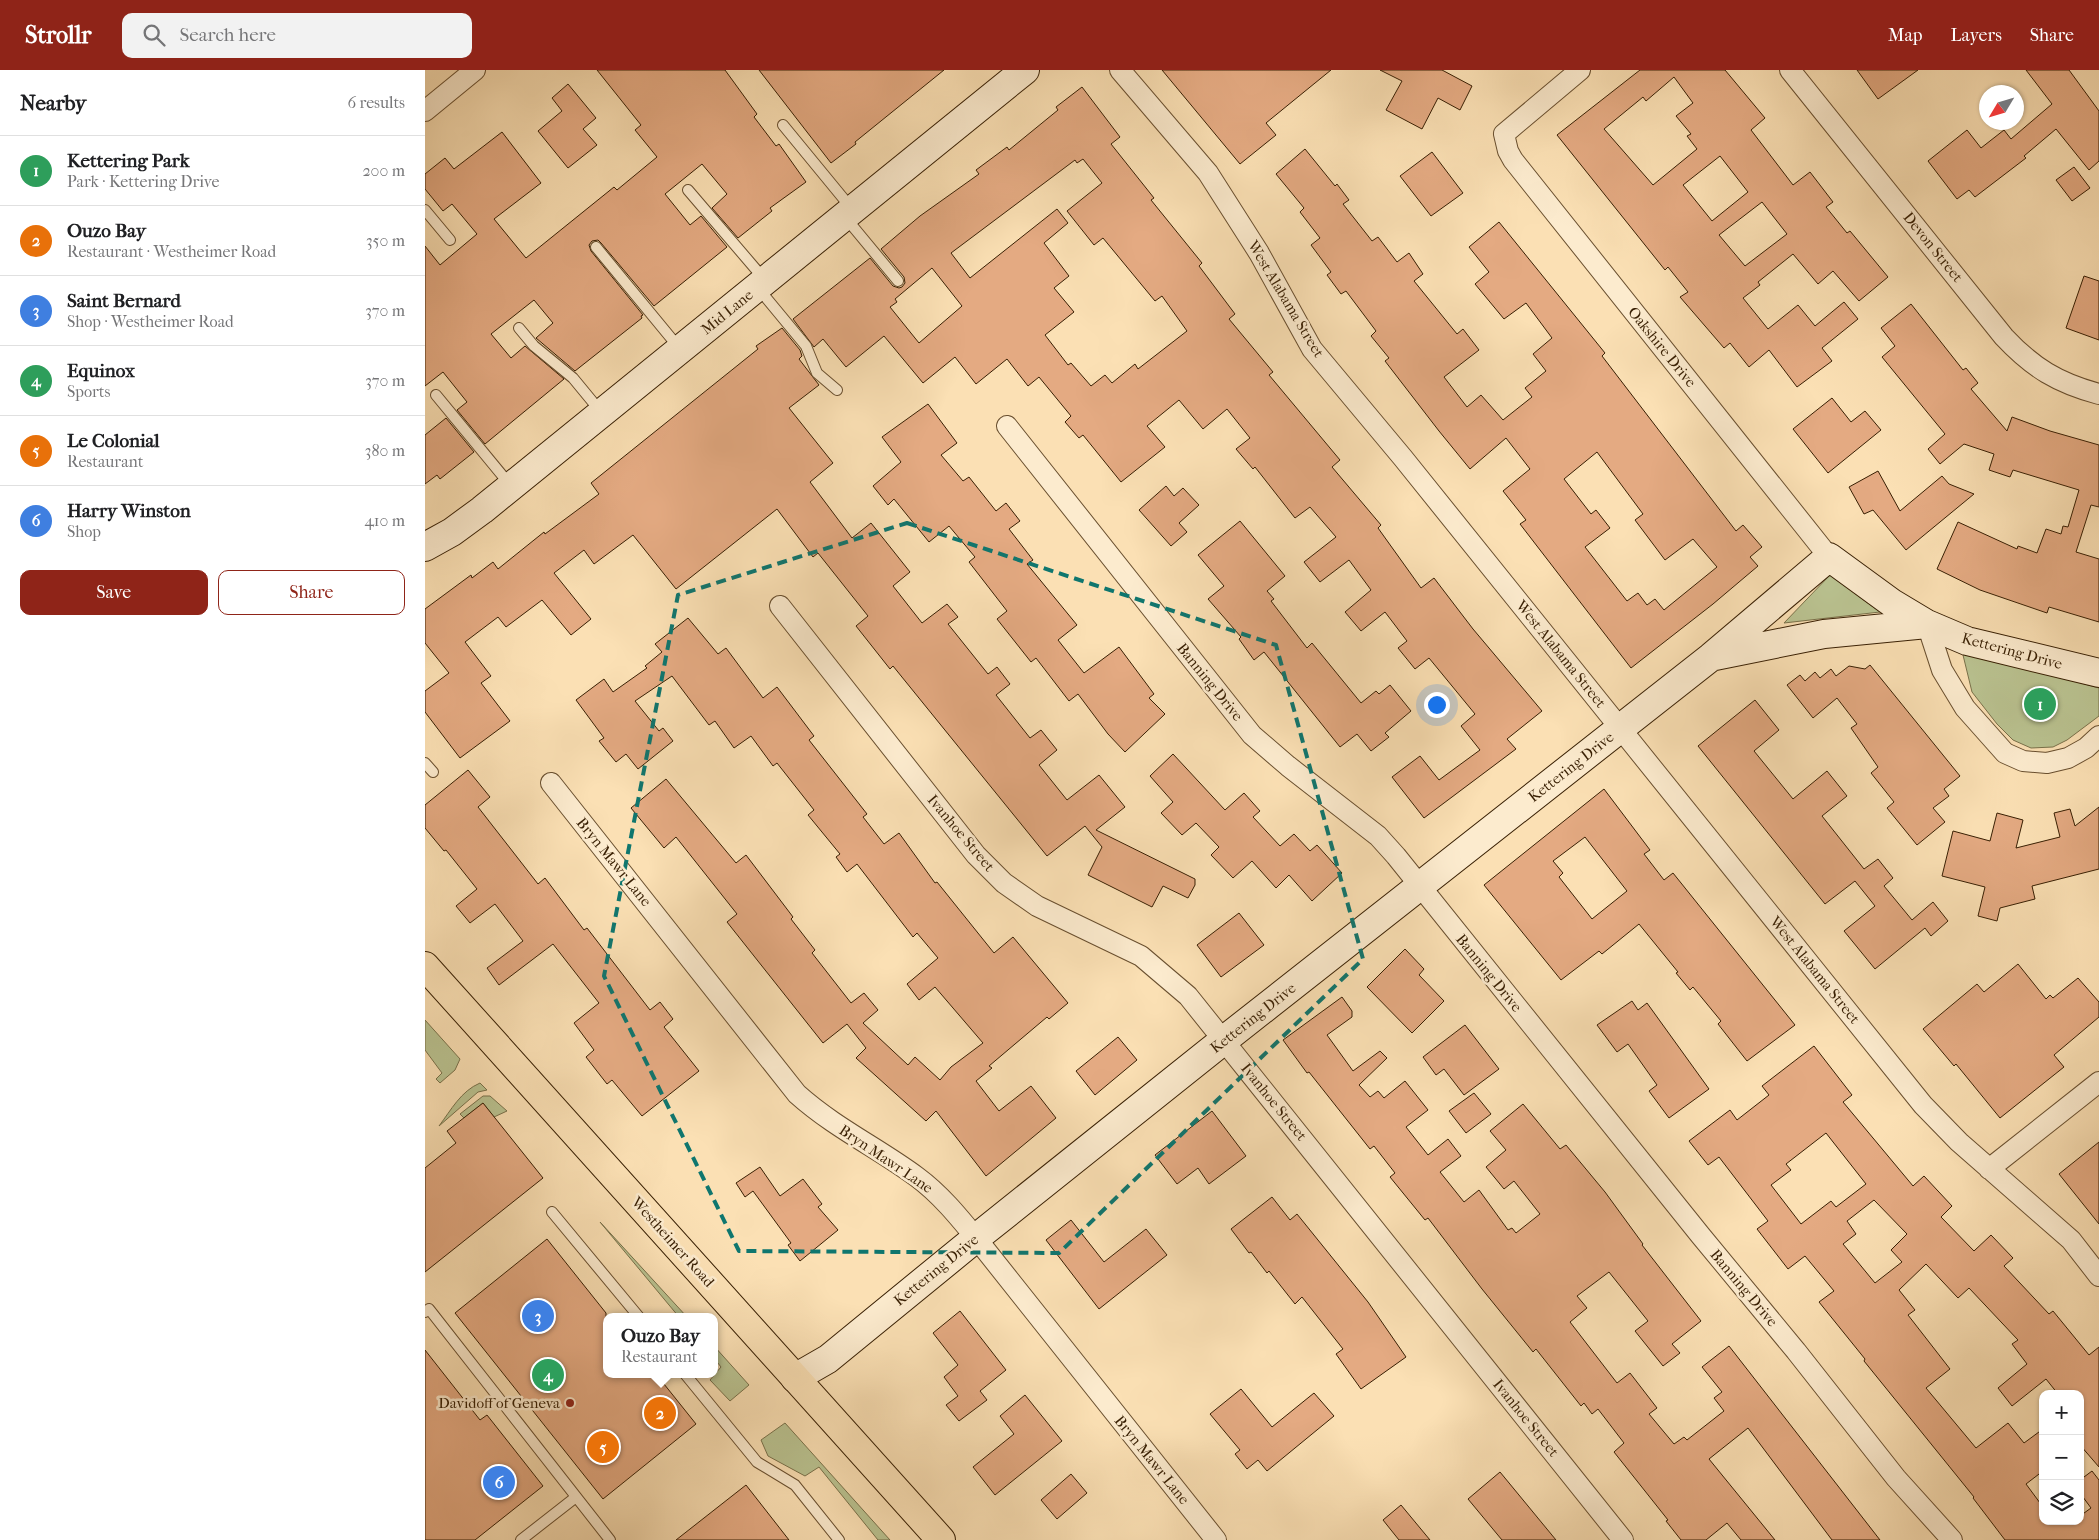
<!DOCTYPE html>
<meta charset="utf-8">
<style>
:root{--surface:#fff;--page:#f2f2f2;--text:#202124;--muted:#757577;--line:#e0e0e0;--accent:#8f2418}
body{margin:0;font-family:"IM FELL French Canon",serif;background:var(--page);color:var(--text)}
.controls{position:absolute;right:15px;bottom:15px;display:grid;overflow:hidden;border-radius:10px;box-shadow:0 1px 4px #0004}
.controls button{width:45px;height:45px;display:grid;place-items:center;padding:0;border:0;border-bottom:1px solid var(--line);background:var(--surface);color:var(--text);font:25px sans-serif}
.compass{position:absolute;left:1554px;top:15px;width:45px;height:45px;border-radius:50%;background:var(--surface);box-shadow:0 1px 4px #0004;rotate:232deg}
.you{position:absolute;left:1011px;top:634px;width:18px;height:18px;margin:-12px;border:4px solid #fff;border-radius:50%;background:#1a73e8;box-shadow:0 0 0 8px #1a73e833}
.badge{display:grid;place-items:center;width:32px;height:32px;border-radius:50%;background:var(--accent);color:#fff;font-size:16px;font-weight:700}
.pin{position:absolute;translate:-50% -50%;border:2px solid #fff;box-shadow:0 1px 5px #0006}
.popup{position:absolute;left:178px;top:1243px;width:115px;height:65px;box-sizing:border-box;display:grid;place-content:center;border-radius:10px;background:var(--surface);filter:drop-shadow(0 1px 4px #0005);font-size:16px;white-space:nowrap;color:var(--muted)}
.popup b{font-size:19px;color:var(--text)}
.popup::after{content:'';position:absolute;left:50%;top:100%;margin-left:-10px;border:10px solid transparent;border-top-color:var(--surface)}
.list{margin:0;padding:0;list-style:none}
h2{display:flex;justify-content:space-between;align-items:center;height:65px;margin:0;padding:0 20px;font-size:21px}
h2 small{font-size:16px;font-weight:400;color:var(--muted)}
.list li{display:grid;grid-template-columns:32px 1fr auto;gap:15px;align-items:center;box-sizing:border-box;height:70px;padding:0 20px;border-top:1px solid var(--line)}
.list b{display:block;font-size:19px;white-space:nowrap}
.list p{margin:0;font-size:16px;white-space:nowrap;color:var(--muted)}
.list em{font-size:16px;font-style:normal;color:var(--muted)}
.actions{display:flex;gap:10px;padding:15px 20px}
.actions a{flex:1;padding:11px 0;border:1px solid var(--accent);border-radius:10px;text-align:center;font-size:18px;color:var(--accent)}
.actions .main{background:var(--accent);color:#fff}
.icon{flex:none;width:28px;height:28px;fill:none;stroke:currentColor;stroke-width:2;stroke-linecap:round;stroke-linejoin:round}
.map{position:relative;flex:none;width:1674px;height:1470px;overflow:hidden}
header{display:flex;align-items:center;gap:30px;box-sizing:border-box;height:70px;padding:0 25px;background:var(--accent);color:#fff}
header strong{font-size:24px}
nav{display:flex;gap:28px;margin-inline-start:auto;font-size:18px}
.search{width:350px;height:45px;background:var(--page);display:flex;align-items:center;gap:12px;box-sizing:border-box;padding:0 18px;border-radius:10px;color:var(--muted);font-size:19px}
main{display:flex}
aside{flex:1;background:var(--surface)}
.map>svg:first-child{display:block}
.green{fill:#bac391;stroke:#79714a}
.building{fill:#e4aa82;stroke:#381f03;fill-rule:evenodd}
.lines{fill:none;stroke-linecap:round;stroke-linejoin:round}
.lane-casing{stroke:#694f2f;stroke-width:12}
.street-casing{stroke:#694f2f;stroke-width:22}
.secondary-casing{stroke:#381f03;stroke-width:30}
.primary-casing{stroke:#381f03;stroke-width:30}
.lane{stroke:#fcebce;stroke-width:10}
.street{stroke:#fcebce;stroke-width:20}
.secondary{stroke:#fcebce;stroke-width:28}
.primary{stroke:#fbe0b4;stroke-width:28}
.marked{fill:none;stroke:#0f766e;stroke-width:4;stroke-dasharray:10 6;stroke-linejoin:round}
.poi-dot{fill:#8f2418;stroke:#fcebce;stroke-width:2}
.labels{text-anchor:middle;stroke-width:5;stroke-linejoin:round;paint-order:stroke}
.street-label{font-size:15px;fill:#381f03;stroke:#fcebce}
.poi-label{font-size:15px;fill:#381f03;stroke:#fcebce;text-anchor:end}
</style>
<header>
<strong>Strollr</strong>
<div class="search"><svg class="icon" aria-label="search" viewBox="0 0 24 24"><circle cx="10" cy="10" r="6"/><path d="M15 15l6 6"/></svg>Search here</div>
<nav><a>Map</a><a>Layers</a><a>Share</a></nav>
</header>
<main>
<aside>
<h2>Nearby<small>6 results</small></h2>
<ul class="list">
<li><span class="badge" style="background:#2e9e5b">1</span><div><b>Kettering Park</b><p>Park · Kettering Drive</p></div><em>200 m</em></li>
<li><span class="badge" style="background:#e8710a">2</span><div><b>Ouzo Bay</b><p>Restaurant · Westheimer Road</p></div><em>350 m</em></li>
<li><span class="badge" style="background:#3f7fe0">3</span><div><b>Saint Bernard</b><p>Shop · Westheimer Road</p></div><em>370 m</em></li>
<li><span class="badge" style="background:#2e9e5b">4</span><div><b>Equinox</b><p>Sports</p></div><em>370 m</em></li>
<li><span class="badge" style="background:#e8710a">5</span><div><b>Le Colonial</b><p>Restaurant</p></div><em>380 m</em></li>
<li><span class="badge" style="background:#3f7fe0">6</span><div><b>Harry Winston</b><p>Shop</p></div><em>410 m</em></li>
</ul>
<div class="actions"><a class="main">Save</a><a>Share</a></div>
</aside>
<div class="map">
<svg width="1674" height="1470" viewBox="0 0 1674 1470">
<rect width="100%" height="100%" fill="#fbe0b4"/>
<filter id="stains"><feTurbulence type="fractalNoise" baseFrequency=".004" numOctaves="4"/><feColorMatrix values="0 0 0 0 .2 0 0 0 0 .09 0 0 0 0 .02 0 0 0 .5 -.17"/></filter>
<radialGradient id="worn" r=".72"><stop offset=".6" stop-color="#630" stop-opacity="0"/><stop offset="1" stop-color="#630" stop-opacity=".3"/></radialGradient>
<path class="green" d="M1405 505 1455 542 1359 553Z
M1542 581 1674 618V646L1642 670 1628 677 1606 678 1588 670 1572 654 1547 622 1538 585Z
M0 950 35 989 30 1000 15 1013 11 1009 17 1003 0 980Z
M55 1013 62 1020 53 1022 14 1056C26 1040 36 1021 55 1013Z
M58 1026H65L82 1041 69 1047 58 1033 39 1048 35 1044Z
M175 1152 262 1247H254Z
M289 1276 324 1315 305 1331 285 1310 296 1297 289 1288Z
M360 1353 465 1470H453L394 1397 380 1406 343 1386 336 1370Z"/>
<path class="building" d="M172 0H300L332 44 329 47 351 76 354 74 381 112 345 138 347 141 313 168 287 138 302 124 277 94 240 124 265 155 276 146 302 177 229 236 176 173 173 170 167 171 164 175 166 181 218 245 216 246 217 248 150 301 111 268 128 253 109 230 66 264 86 288 100 276 139 309 60 374 32 340 42 332 18 302 0 316V176L15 195 52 164 27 134 18 141 0 119V104L20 88 29 99 77 62 116 113 69 149 101 188 189 117 192 120 232 87 210 60 216 55Z
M334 0H519L430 72 431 74 406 93Z
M737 0H906L841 53 851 65 815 94Z
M955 0H1017L1047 16 1035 40 1013 28 997 59 961 40 977 11Z
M1215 0H1300L1340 48 1326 60 1368 115 1385 102 1408 132 1401 137 1422 163 1425 161 1463 207 1434 231 1408 201 1393 214 1368 184 1333 212 1335 215 1318 228 1343 259 1373 235 1390 256 1419 232 1433 249 1397 278 1407 291 1372 317 1344 280 1324 297 1305 273 1299 278 1255 227 1263 222 1243 197 1240 200 1132 65ZM1249 7 1268 33 1251 46 1266 64 1262 66 1272 79 1228 115 1179 59 1218 27 1221 31ZM1295 86 1323 122 1287 151 1258 115ZM1337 132 1362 164 1320 196 1294 165Z
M1432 0H1493L1453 29Z
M1601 0H1644L1674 41V91L1664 100 1631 59 1599 86 1601 88 1550 127 1544 120 1532 129 1503 91 1542 60 1556 78 1579 60 1586 69 1627 34Z
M143 14 171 48 158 59 172 75 143 98 113 61 137 41 127 28Z
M657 17 695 67 686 74 729 128 726 130 777 193 774 196 810 244 804 249 848 302 844 305 915 390 907 397 956 455 953 458 996 518 1009 508 1048 559 1117 641 1082 669 1091 679 999 748 967 707 995 686 1014 710 1055 680 1036 656 1050 644 1004 588 990 599 973 578 982 571 960 542 936 561 920 542 946 520 924 490 895 512 879 492 911 467 885 437 870 448 830 397 828 399 811 379 825 368 802 339 778 359 754 330 722 356 740 377 696 412 658 365 654 368 640 352 646 346 614 307 603 316 582 289 551 314 530 287 498 313 459 266 421 297 398 269 389 277 368 249 445 188 468 216 474 218 477 217 480 213 479 207 456 179 495 146 554 104 551 100 582 77 584 80 633 40 631 37ZM658 89 677 113 642 141 669 175 678 168 730 231 737 226 762 261 713 299 710 294 687 313 680 305 666 316 646 293 643 295 620 265 649 242 629 218 644 206 619 173 643 153 632 139 545 208 526 183 650 90 652 93ZM507 198 537 236 494 273 465 237 472 232 470 229Z
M880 79 910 116 912 114 924 130 918 134 947 171 953 167 972 192 984 183 998 204 989 211 1032 264 1038 259 1054 280 1019 307 1042 337 1056 325 1078 350 1107 327 1100 318 1121 301 1108 284 1127 268 1101 233 1079 249 1050 214 1064 202 1044 177 1074 152 1180 283 1177 286 1311 461 1318 455 1337 477 1325 487 1333 496 1288 534 1206 598 1095 454 1101 450 1078 421 1105 399 1081 368 1045 399 1014 361 960 291 964 288 946 266 951 261 921 221 916 224 902 205 906 202 886 175 895 168 875 142 879 138 851 104ZM1172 382 1218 444 1210 450 1240 490 1268 469 1292 497 1239 540 1230 529 1222 535 1213 523 1202 531 1160 477 1185 458 1171 440 1166 444 1139 409Z
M1007 82 1038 123 1006 146 975 106Z
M1649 97 1665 118 1647 131 1631 110Z
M1659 206 1674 211V270L1641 258Z
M1486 234 1538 300 1541 298 1553 313 1546 319 1582 361 1587 347 1625 361 1674 375V437L1666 435 1651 482 1674 489V552L1624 537 1622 543 1555 520 1512 499 1533 452 1592 479 1593 476 1612 483 1621 459 1636 464 1638 456 1643 457 1654 420 1588 400 1585 407 1564 400 1569 384 1539 374 1515 394 1503 379 1520 364 1457 287 1470 276 1456 258Z
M357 258 375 280 377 286 374 289 394 315 364 338 408 393 385 412 427 468 446 453 485 502 468 516 497 553 522 534 533 547 523 554 563 604 572 597 585 614 571 625 605 668 616 660 632 680 614 695 642 730 674 705 700 737 671 760 770 809V815L763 828 738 816 727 837 663 805 677 777 660 756 622 786 468 596 465 599 431 556 443 546 393 483 388 487 352 439 251 519 208 465 169 494 159 480 129 503 166 549 146 565 117 530 81 557 73 547 40 572 66 606 56 613 85 651 35 688 0 642V621L24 603 0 573V539L46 505 47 508 68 492 73 499 119 462 120 464 174 424 166 413 333 279 331 276Z
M1407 328 1426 352 1440 341 1456 360 1403 403 1368 359Z
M503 334 532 373 516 385 538 411 544 407 571 441 581 433 595 451 584 459 608 490 602 494 652 555 633 570 659 603 694 577 729 624 724 628 740 644 700 682 683 664 653 624 644 631 611 588 606 592 572 549 582 541 544 492 550 487 524 456 504 472 469 429 463 435 448 416 476 392 457 367Z
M21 348 49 382 15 409 12 405 0 414V365Z
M1453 401 1475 441 1517 406 1524 414 1549 424 1481 480 1448 440 1439 444 1424 417Z
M741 416 749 426 758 418 774 435 754 453 762 462 746 476 714 440Z
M815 451 860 506 842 521 849 529 846 531 882 578 887 573 936 633 951 621 954 624 965 615 986 641 960 663 964 667 946 681 932 664 915 677 839 582 829 590 814 569 816 567 783 529 799 516 773 485Z
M263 548 293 584 301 578 338 628 352 617 389 666 384 670 442 744 438 747 459 774 474 763 510 813 512 812 569 883 588 867 643 933 624 949 622 947 564 996 567 998 551 1011 574 1041 606 1016 631 1048 561 1106 511 1041 501 1051 431 988 441 978 422 954 398 973 302 852 312 844 251 767 239 778 206 738 241 709 311 793 321 785 368 847 366 849 390 880 387 883 426 933 439 923 453 940 438 953 483 995 490 987 515 1010 526 997 558 973 510 917 494 930 482 914 513 888 492 863 488 867 432 794 422 802 411 787 415 784 383 745 389 740 352 693 348 696 326 666 309 678 290 651 284 655 247 606 210 631 234 661 238 658 248 671 213 699 201 684 191 692 174 671 179 668 151 630 179 609 188 622 222 598 220 596 237 582 230 574Z
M1445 595 1535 706 1519 719 1524 726 1508 738 1520 752 1492 775 1462 738 1469 732 1446 703 1453 697 1426 658 1432 654 1412 628 1388 648 1362 615 1375 605 1380 611 1390 602 1395 608 1406 599 1411 606 1424 596 1440 599Z
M1330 630 1354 660 1329 681 1368 729 1402 701 1422 726 1397 746 1439 799 1453 789 1468 808 1459 816 1487 850 1508 832 1523 851 1506 866 1500 858 1450 899 1419 861 1450 836 1430 811 1400 834 1273 676Z
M748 684 800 740 819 723 835 741 828 747 855 776 869 764 885 781 892 775 917 803 887 831 864 805 851 818 827 791 808 808 786 785 794 777 771 753 757 765 736 743 748 732 725 706Z
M43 700 65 727 53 737 113 814 120 808 159 860 162 858 225 940 235 932 248 949 239 957 274 1001 217 1046 187 1010 182 1014 161 987 169 980 149 953 174 933 128 874 74 915 62 898 98 871 70 834 45 853 31 836 52 819 21 780 19 781 0 758V735Z
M1179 719 1225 780 1219 784 1239 810 1248 803 1370 955 1322 991 1293 954 1296 951 1268 917 1265 920 1251 903 1253 902 1214 854 1177 884 1174 881 1136 910 1059 815ZM1160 767 1202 821 1167 849 1134 807 1138 803 1128 791Z
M1674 737V799L1607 816 1610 829 1575 838 1572 851 1553 846 1560 817 1517 806 1528 761 1565 771 1572 743 1598 750 1591 778 1635 767 1629 743 1645 739 1650 756Z
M814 843 839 875 796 907 772 875Z
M980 879 999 899 994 905 1019 931 987 963 942 917Z
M1593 894 1621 929 1625 925 1628 928 1653 908 1674 932V947L1629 985 1639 997 1575 1048 1531 994 1529 996 1498 959 1552 914 1559 922Z
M917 927 927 941V947L902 965 928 1001 955 981 962 988 934 1015 945 1027 953 1021 959 1028 980 1011 1003 1040 981 1057 1003 1085 1023 1069 1036 1086 1015 1102 1039 1132 1054 1120 1083 1160 1087 1158 1091 1163 1115 1144 1089 1111 1079 1119 1061 1097 1081 1080 1065 1061 1098 1034 1135 1079 1141 1075 1180 1122 1218 1174 1217 1175 1276 1251 1247 1274 1255 1283 1238 1296 1210 1261 1223 1251 1184 1202 1152 1226 1162 1238 1145 1252 1192 1313 1205 1303 1232 1338 1224 1344 1249 1374 1259 1367 1262 1370 1299 1341 1289 1328 1297 1322 1277 1297 1304 1276 1455 1470H1407L1323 1358 1284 1389 1350 1470H1316L1302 1453 1281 1470H1256L1241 1451 1243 1450 1189 1382 1199 1373 1173 1339 1167 1344 1159 1333 1156 1336 1111 1279 1108 1282 1057 1219 1003 1148 1000 1150 965 1107 970 1103 949 1076 945 1079 884 1002 882 1003 858 970Z
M1207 931 1213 940 1222 933 1284 1019 1244 1048 1224 1021 1232 1015 1203 974 1192 982 1172 955Z
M1040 955 1074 999 1039 1025 1019 999 1011 1005 998 987Z
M693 967 712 990 670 1025 651 1001Z
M1389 976 1427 1025 1418 1032 1488 1116 1499 1106 1527 1136 1516 1147 1549 1181 1566 1165 1588 1188 1579 1196 1624 1244 1628 1241 1664 1285 1674 1277V1397L1655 1375V1324H1633L1621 1309 1587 1336 1573 1318 1602 1294 1587 1274 1593 1270 1544 1218 1533 1228 1501 1194 1474 1220 1490 1240 1483 1245 1525 1299 1501 1318 1551 1378 1583 1353 1599 1373 1618 1359V1401L1601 1414 1618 1437V1451H1655V1446L1666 1438 1655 1423V1410L1667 1401 1674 1410V1470H1580L1548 1428 1549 1427 1439 1291 1440 1289 1394 1232 1409 1221 1380 1186 1363 1199 1332 1159 1343 1151 1294 1087 1283 1095 1264 1071 1305 1040 1312 1050 1344 1025 1337 1016ZM1401 1063 1441 1114 1411 1137 1406 1131 1376 1154 1346 1115 1366 1100 1361 1094ZM1449 1130 1482 1164 1466 1180 1477 1192 1450 1213 1418 1174 1431 1164 1422 1151Z
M1049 1023 1066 1044 1041 1063 1024 1041Z
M58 1033 118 1108 0 1202V1098L31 1073 22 1061Z
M787 1041 821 1086 784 1114 773 1098 752 1114 730 1085Z
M1674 1072V1154L1634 1104Z
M335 1097 355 1126 378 1109 397 1134 393 1137 413 1160 375 1191 363 1175 366 1173 328 1121 320 1127 311 1113Z
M847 1127 865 1150 872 1144 943 1232 981 1287 936 1319 911 1284 918 1279 877 1227 870 1234 844 1201 842 1203 826 1182 824 1183 806 1159Z
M646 1150 679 1192 721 1159 742 1185 674 1239 621 1170Z
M122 1169 181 1243V1304H231L271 1354 178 1429 30 1243Z
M535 1241 581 1300 555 1321 562 1330 534 1351 521 1335 533 1326 519 1307 533 1295 508 1263Z
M0 1280 55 1350 62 1345 118 1416 50 1470H0Z
M816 1319 847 1357 889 1323 909 1346 842 1401 833 1390 822 1399 810 1384 815 1380 785 1344Z
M600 1325 637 1371 570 1425 548 1397 589 1364 575 1346Z
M1075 1402 1131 1470H1077L1043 1429Z
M646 1404 662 1423 632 1449 616 1430Z
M321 1415 364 1470H251Z
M976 1435 1005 1470H974L958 1450Z"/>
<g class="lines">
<defs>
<path id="lane" d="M358 55 427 139
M263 120 340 210
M0 140 25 170
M420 147 473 211
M171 177 255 279
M333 218 381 276 392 303 412 320
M94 258 109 276 148 308 176 342
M11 325 86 416
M0 693 8 702
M127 1142 214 1247
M0 1242 4 1239 185 1470
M260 1304 332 1392 370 1415 414 1470
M96 1470 151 1427"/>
<path id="street" d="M695 0 783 103 834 183 887 279 978 388 1498 1035 1534 1072 1646 1170 1674 1206
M1155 0 1079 64 1083 81 1088 90 1404 487
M1365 0 1579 267C1608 298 1633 313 1674 324
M0 41 50 0
M582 356 827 665 863 696 953 766 971 786 1276 1166 1371 1281 1471 1408 1527 1470
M355 536 551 785 579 813 612 836 716 886 763 926 1198 1470
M1502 554 1517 600 1540 638 1580 683 1598 691 1622 693 1643 688 1661 678 1674 666
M126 713 372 1024C410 1058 453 1078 492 1107 515 1124 533 1146 551 1168L791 1470
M1564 1099 1674 1012"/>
<path id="secondary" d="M0 477 27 462 57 440 600 0
M1290 586 1399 564 1502 554
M370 1308 403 1289 551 1168 799 970 1286 587 1404 487 1467 533 1502 554 1542 571 1674 603"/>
<path id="primary" d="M0 896 516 1470"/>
</defs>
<use href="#lane" class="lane-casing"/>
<use href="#street" class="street-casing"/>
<use href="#secondary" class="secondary-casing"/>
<use href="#primary" class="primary-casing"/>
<use href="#lane" class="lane"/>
<use href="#street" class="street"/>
<use href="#secondary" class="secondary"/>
<use href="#primary" class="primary"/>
</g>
<path class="marked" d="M482 453 851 575 938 889 634 1183 314 1181 179 906 253 525Z"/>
<circle class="poi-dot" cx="145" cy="1333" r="5"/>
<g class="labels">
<g class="street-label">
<text transform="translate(1508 177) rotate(51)" y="5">Devon Street</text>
<text transform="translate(861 229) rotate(59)" y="5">West Alabama Street</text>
<text transform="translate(302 242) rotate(-39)" y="5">Mid Lane</text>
<text transform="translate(1237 277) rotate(51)" y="5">Oakshire Drive</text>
<text transform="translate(1587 581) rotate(15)" y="5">Kettering Drive</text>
<text transform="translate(1136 584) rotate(51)" y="5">West Alabama Street</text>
<text transform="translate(785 612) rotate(51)" y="5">Banning Drive</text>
<text transform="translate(1146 697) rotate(-38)" y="5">Kettering Drive</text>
<text transform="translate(536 763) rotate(50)" y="5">Ivanhoe Street</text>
<text transform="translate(189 792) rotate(51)" y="5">Bryn Mawr Lane</text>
<text transform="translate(1390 900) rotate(51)" y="5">West Alabama Street</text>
<text transform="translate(1064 903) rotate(51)" y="5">Banning Drive</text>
<text transform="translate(828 948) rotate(-38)" y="5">Kettering Drive</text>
<text transform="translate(849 1032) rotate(51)" y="5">Ivanhoe Street</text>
<text transform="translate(461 1089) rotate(34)" y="5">Bryn Mawr Lane</text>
<text transform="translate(248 1172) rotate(48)" y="5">Westheimer Road</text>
<text transform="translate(511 1200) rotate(-39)" y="5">Kettering Drive</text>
<text transform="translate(1319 1218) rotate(50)" y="5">Banning Drive</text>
<text transform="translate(1101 1348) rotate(51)" y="5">Ivanhoe Street</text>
<text transform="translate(727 1390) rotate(51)" y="5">Bryn Mawr Lane</text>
</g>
<g class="poi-label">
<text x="135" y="1338">Davidoff of Geneva</text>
</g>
</g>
<rect width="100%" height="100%" filter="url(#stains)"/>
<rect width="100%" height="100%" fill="url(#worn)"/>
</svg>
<div class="controls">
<button>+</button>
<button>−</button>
<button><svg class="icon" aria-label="layers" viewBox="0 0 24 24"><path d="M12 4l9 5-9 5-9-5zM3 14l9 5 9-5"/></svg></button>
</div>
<svg class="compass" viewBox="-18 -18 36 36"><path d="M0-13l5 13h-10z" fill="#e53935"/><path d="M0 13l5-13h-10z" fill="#757577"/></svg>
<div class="you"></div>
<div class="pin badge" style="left:1615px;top:634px;background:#2e9e5b">1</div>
<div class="pin badge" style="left:235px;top:1343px;background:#e8710a">2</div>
<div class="popup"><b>Ouzo Bay</b>Restaurant</div>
<div class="pin badge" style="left:113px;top:1246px;background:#3f7fe0">3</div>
<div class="pin badge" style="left:123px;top:1305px;background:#2e9e5b">4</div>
<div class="pin badge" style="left:178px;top:1377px;background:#e8710a">5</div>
<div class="pin badge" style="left:74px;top:1412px;background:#3f7fe0">6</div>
</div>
</main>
